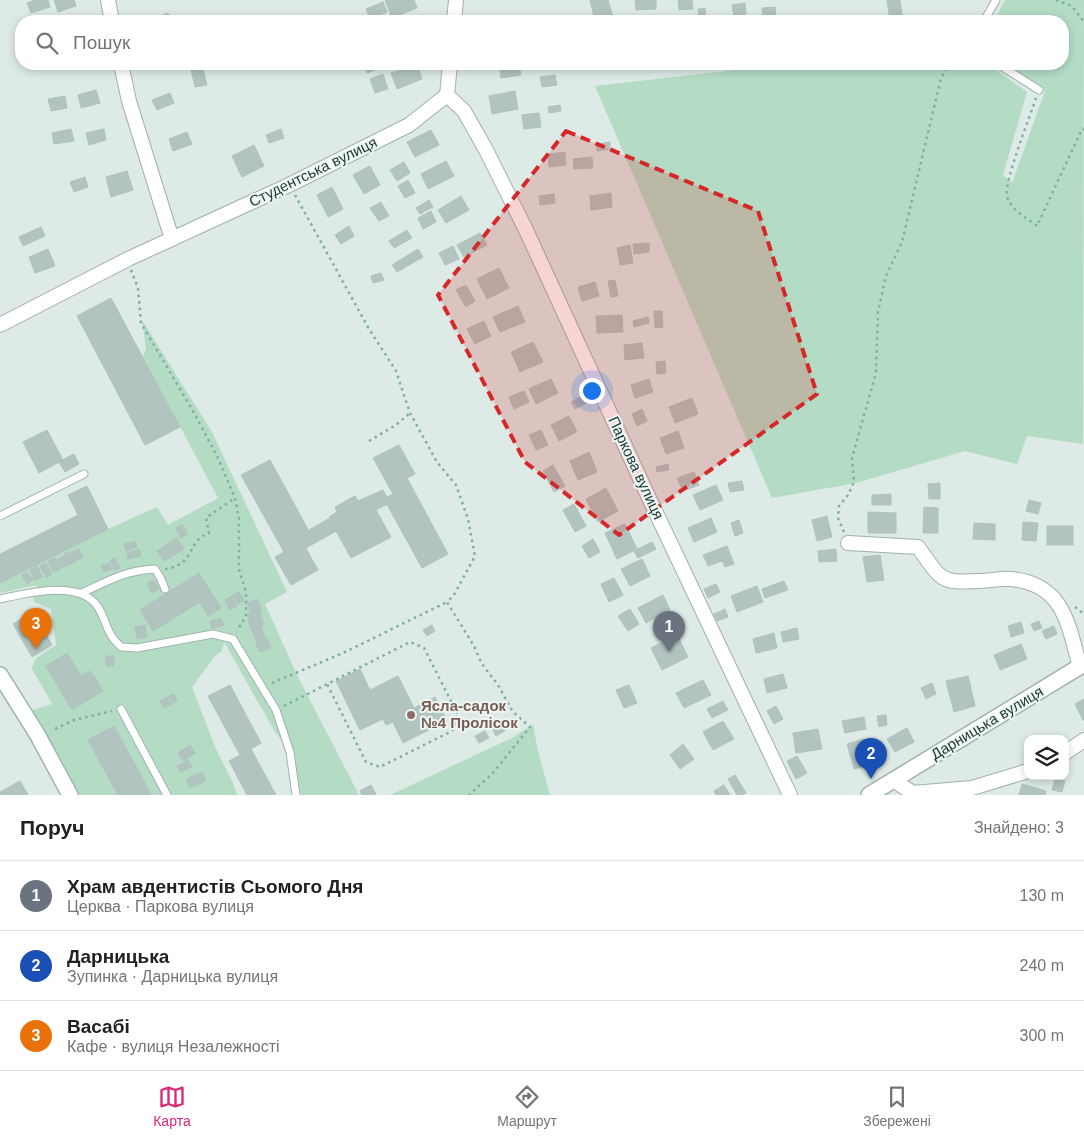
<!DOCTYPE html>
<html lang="uk">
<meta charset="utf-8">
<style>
:root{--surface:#fff;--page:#f6f6f6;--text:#202124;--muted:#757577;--line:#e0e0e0;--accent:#db2777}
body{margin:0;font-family:Arial,sans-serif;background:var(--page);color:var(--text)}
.controls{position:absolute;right:15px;bottom:15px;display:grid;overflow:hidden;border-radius:10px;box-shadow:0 2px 8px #0003}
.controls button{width:45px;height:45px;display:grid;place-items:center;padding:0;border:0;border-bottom:1px solid var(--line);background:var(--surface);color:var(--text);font:25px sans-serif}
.you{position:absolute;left:591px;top:390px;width:18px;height:18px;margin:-12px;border:4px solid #fff;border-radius:50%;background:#1a73e8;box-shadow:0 0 0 8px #1a73e833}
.badge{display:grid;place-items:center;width:32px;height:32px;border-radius:50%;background:var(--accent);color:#fff;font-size:16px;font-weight:700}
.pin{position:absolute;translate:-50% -41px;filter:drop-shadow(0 1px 2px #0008)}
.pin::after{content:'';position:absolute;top:26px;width:18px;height:15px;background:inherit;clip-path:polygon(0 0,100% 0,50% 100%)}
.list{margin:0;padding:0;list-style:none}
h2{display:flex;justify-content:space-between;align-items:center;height:65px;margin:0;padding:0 20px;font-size:21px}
h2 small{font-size:16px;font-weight:400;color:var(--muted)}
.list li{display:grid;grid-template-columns:32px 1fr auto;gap:15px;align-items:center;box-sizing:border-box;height:70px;padding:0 20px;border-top:1px solid var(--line)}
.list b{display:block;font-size:19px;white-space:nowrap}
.list p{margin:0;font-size:16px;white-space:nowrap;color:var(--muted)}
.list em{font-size:16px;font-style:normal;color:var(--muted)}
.icon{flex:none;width:28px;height:28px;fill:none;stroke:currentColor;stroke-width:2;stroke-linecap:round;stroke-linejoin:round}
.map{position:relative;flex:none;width:1084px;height:795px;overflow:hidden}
.search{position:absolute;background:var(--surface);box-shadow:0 2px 8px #0003;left:15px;right:15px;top:15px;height:55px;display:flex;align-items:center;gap:12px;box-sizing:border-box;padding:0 18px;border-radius:20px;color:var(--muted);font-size:19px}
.sheet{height:275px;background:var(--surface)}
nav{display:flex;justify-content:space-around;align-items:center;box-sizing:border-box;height:70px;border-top:1px solid var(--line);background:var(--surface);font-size:14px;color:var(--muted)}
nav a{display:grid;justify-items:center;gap:2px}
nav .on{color:var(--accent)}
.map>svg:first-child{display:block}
.green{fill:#b4dcc5}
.building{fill:#b2c4bf;stroke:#afc3be}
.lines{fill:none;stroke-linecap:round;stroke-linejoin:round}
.service-casing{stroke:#a0b1ae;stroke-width:9}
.minor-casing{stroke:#a0b1ae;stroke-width:16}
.tertiary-casing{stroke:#a0b1ae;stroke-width:18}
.secondary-casing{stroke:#9cb6b0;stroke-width:18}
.path{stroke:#7cafa6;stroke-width:2.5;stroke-dasharray:2.5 4;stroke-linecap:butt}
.service{stroke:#fff;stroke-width:7}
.minor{stroke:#fff;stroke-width:14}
.tertiary{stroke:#fff;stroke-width:15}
.secondary{stroke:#fff;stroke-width:15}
.marked{fill:#d62828;fill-opacity:0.2;stroke:#d62828;stroke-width:4;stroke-dasharray:10 6;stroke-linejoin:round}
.education-dot{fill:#8d6e63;stroke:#edf6f3;stroke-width:2}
.labels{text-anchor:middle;stroke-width:4;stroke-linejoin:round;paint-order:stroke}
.street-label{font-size:15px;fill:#1e3936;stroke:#edf6f3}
.education-label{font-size:15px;font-weight:bold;fill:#785e54;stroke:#edf6f3;text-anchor:start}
</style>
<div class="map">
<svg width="1084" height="795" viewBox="0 0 1084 795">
<rect width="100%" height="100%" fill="#ddeae6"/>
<path class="green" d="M1005 0H1084L1083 444 1027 436 1017 464 965 451 856 483 772 498 595 86 787 64H988L1027 92 1003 175 1012 183 1045 91 1007 64H1063V21H994Z
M142 320 212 432 287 592 265 604 298 677 359 795H301C296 770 292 752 275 732L224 642 222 651 215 656 192 687 216 749 233 783 237 795H78L32 710 52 704 32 669C33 657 46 652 56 645L51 609 34 602 33 598 37 585 0 593V583L108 529 157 507 168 525 218 498 143 357 146 348Z
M533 724 538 751 550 795H390L514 737Z"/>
<path class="building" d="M35 0H48L50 7 31 13 27 3Z
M54 0H74L76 6 58 12Z
M385 0H414L417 8 392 18Z
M590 0H608L613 17 595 21Z
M635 0H656V9L636 10Z
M678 0H692L693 9 679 10Z
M887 0H900L903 21H890Z
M383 2 387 12 370 19 366 9Z
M745 3 746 14 734 16 732 5Z
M775 7 776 21H763L762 8Z
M705 8 706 18 699 19 698 9Z
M168 13 172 21H149Z
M160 64H180L162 70Z
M194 64H202L207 85 195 87 190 65Z
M364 64H375L377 69 367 73Z
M417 64 422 79 397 89 391 73Z
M465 64H479V68L466 70Z
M499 64H519L521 75 501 78Z
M383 74 388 89 375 93 370 79Z
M555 75 557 85 542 87 540 77Z
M96 90 100 103 81 108 78 95Z
M515 91 518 109 492 114 489 96Z
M170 93 174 103 157 110 152 100Z
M65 96 67 108 51 111 48 99Z
M560 105 561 111 549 113 548 107Z
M539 113 541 127 524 129 522 115Z
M71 129 74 141 54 144 52 133Z
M104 129 106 140 89 145 86 133Z
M281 129 284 138 269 143 266 135Z
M431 130 439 145 415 157 407 142Z
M187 132 192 144 173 151 169 139Z
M610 142V149L597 151V144Z
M254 145 264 166 242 177 232 156Z
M565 152 566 165 549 167 548 154Z
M592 157 593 168 574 169 573 159Z
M446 161 454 176 428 189 421 174Z
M404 162 410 173 397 181 390 170Z
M370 166 380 185 364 194 353 175Z
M127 171 133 190 111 197 106 177Z
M85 177 88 187 74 192 70 182Z
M408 180 415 193 405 198 398 186Z
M332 187 343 209 328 217 317 195Z
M611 193 612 207 591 210 590 196Z
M554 194 555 203 540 205 539 196Z
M461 196 469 210 446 223 438 210Z
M429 200 433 207 420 214 416 208Z
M381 202 389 216 379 221 370 208Z
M431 211 436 222 423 229 418 218Z
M349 226 354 236 341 244 335 235Z
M41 227 45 236 23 246 19 237Z
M407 230 412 238 394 248 389 241Z
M480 233 487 245 464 257 457 245Z
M649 243V252L634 254 633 244Z
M630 245 633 263 620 265 617 248Z
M453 246 459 259 445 265 439 253Z
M48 249 55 266 35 273 29 257Z
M418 249 423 257 397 272 392 265Z
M499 268 509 288 487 299 477 279Z
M381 273 384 280 373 283 371 276Z
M615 280 618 296 611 297 608 281Z
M595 282 599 296 582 301 578 287Z
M466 285 475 301 466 307 456 290Z
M111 298 180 427 145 445 77 316Z
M518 306 525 322 500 332 493 317Z
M654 311H662L663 327 655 328Z
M622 315 623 332 597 333 596 316Z
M648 317 649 323 634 327 633 321Z
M484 321 491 336 475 344 467 329Z
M533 342 543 362 520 372 511 352Z
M642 343 644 358 625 360 624 345Z
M665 361 666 373 657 374 656 362Z
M551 379 558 393 536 404 529 389Z
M649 379 653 392 635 398 631 385Z
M524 391 529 402 514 409 509 397Z
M588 393 592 400 575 409 571 402Z
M692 398 698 414 675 423 669 407Z
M642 409 647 421 637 426 632 414Z
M569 416 577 432 559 441 551 425Z
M47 430 63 460 39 473 23 442Z
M541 430 548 445 536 450 529 435Z
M678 431 684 448 666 454 660 438Z
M399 445 415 474 407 478 448 554 422 568 384 499 393 494 373 458Z
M589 452 597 472 578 480 570 461Z
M74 454 79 464 65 472 59 462Z
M270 460 310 533 300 538 318 570 291 585 275 557 284 552 241 475Z
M668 464 669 470 657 472 656 467Z
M553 465 565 486 554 492 543 471Z
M694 472 699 485 683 491 677 478Z
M742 481 744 490 730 492 728 483Z
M940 483V499H929L928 484Z
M716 485 723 500 700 510 693 495Z
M87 486 108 529 0 583V554L78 515 68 495Z
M606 488 618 511 598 522 586 499Z
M383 490 387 498 384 499 387 504 376 510 391 537 351 558 336 531 306 548 300 538 310 533 309 530 330 518 329 517 337 512 335 507 355 496 358 501Z
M891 494V505H872V495Z
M1029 500 1041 503 1038 514 1026 511Z
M574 504 586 526 575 532 563 510Z
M924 507 938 508V533H923Z
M868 512 896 513V533H868Z
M827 516 832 537 817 541 812 520Z
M711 518 717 532 694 542 688 528Z
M739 520 743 533 735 536 731 523Z
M1023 522 1038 523 1036 541 1022 540Z
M974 523 995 524V540L973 539Z
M182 524 188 534 181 538 176 528Z
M625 524 637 549 617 559 605 533Z
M1047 526H1073V545H1047Z
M177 538 184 549 164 561 157 551Z
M593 539 600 552 589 558 582 546Z
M135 541 137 547 126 551 124 544Z
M652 542 656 549 638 558 634 551Z
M727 546 734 564 725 567 722 561 708 566 703 555Z
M79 549 83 558 76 561 72 552Z
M139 549 141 556 128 559 127 553Z
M836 549 837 561 819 562 818 551Z
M70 552 75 562 69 565 64 554Z
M880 555 884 580 867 582 863 557Z
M64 556 68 565 62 568 58 559Z
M55 558 61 569 54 572 48 561Z
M115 558 120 568 114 570 110 560Z
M642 559 650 576 630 586 621 569Z
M46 563 52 574 46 577 40 566Z
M109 563 112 569 104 572 101 566Z
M37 566 42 577 35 581 30 570Z
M27 572 33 580 27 584 22 575Z
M199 573 221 608 208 616 200 602 153 631 140 610Z
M614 578 623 595 609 602 601 584Z
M154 580 159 589 152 593 147 583Z
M784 581 788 590 765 598 762 589Z
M716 584 720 592 708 598 704 589Z
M757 586 763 602 737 612 731 596Z
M239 592 244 600 238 604 233 595Z
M663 595 670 610 646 623 638 608Z
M232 596 237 606 230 610 225 600Z
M257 599 261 609 251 613 247 603Z
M259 609 262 616 250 621 248 614Z
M630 609 639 624 628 631 618 616Z
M725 609 728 617 717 621 714 614Z
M33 612 52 645 32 657 13 624Z
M260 617 264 625 252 630 248 621Z
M221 618 224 625 212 629 210 621Z
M1039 621 1042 628 1034 631 1031 624Z
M1021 622 1024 633 1011 637 1008 626Z
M145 625 147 637 137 639 135 627Z
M432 625 435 631 427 636 423 630Z
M1054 626 1057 634 1046 639 1042 631Z
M261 627 263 633 255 637 252 630Z
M797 628 799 639 783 642 781 632Z
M263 633 266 640 257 644 255 637Z
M774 633 777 648 756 653 753 639Z
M677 635 688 657 662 670 651 648Z
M267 639 271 648 260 652 256 644Z
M1021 644 1027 659 1000 670 994 655Z
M67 653 81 676 91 671 103 691 72 710 46 666Z
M106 656H114V666H106Z
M360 669 370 690 398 676 414 708 435 697 447 721 403 743 393 722 386 725 383 719 360 730 336 681Z
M783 674 787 688 767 693 764 679Z
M968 676 975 706 954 712 946 681Z
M703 680 711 695 684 708 676 693Z
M932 683 936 694 926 699 921 688Z
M230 685 261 743 251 749 276 795H247L229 761 240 755 208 696Z
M629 685 637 703 624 708 616 690Z
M174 694 177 701 164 708 160 701Z
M1084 699V720H1083L1075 704Z
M723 701 728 710 712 718 707 709Z
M776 706 783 719 774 724 767 711Z
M886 715 887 725 879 727 877 716Z
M864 717 866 729 845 733 842 721Z
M501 721 506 730 496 736 491 726Z
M723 721 734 739 713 750 703 732Z
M114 726 151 794 149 795H118L88 740Z
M907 728 914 742 895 752 887 739Z
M818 729 822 749 796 753 793 733Z
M485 731 489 738 479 743 475 736Z
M864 739 871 764 854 769 847 744Z
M683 744 694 759 680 769 670 755Z
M190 745 195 753 183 761 178 753Z
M797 756 807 773 796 779 787 761Z
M188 760 192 767 181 772 177 766Z
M202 772 206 781 190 788 186 779Z
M735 775 746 793 742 795H737L728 779Z
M1055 779 1065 781 1062 792 1052 790Z
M20 781 28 795H0V792Z
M1022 784 1046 791 1045 795H1019Z
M371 785 376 794 362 795 360 791Z
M724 785 730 795H716L714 791Z"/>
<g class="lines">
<defs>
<path id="service" d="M984 21 996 0
M998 64 1039 90
M0 516 84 474
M82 593C107 581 127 570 155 569L161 579 165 589
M0 599C27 593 80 579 98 607 104 616 106 627 111 635 113 640 118 643 121 647L137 648 213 634 233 639 276 710 290 752 296 795
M121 709 167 795"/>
<path id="minor" d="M108 0 112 21
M454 21 456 0
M121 64 129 101 172 239
M447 95 464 111 486 150 526 230 649 498 790 795
M447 95 450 64
M0 325 128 259 289 185 409 125 447 95
M848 543 918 547C924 555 935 573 942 577 953 584 967 581 980 581 990 581 1001 578 1011 579 1064 584 1068 624 1080 667
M1065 753 1084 740
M893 780 913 793 972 788 1028 771"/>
<path id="tertiary" d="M869 795 1084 664"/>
<path id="secondary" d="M0 675 37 734 70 795"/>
</defs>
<use href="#service" class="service-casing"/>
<use href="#minor" class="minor-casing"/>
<use href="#tertiary" class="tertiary-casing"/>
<use href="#secondary" class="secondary-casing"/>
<path class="path" d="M1056 0 1072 6 1084 22
M1036 98C1030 117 1004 181 1007 196 1010 210 1027 218 1037 226L1082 129H1084
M295 195 369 329 396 371 410 413 437 462 456 485 468 519 475 556 454 595 447 602 474 646 482 664 498 685 513 712 530 727 492 774 469 795
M131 270 138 288 141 323 193 411 217 456 235 498 239 518V569L246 592V616L237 631
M369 441 396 425 410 413
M844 532 838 518 839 506 848 495 854 482 852 458 876 373 878 312 886 276 902 242 941 78 950 64
M165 569C196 565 186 541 209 533L206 518 235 498
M1075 607 1084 614
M272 683 343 653 447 602
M284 706 410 642 424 648 459 717 452 731 380 767 366 762 327 684
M55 729 74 720 112 711"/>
<use href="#service" class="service"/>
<use href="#minor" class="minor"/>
<use href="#tertiary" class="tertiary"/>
<use href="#secondary" class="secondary"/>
</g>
<path class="marked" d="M566 131 758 211 817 394 619 535 525 462 438 295Z"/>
<circle class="education-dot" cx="411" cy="715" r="5"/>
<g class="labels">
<g class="street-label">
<text transform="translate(313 172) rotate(-26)" y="5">Студентська вулиця</text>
<text transform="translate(636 468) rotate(65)" y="5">Паркова вулиця</text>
<text transform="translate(987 723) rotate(-31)" y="5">Дарницька вулиця</text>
</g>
<g class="education-label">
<text x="421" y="711">Ясла-садок<tspan x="421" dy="17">№4 Пролісок</tspan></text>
</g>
</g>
</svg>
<div class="controls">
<button><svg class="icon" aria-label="layers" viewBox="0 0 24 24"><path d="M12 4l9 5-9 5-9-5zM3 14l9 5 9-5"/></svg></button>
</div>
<div class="you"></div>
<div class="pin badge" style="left:669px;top:652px;background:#6b7280">1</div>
<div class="pin badge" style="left:871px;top:779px;background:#1a4fb4">2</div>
<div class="pin badge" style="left:36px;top:649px;background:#e8710a">3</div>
<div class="search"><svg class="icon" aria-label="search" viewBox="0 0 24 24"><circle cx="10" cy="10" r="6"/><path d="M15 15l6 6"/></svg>Пошук</div>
</div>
<section class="sheet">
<h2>Поруч<small>Знайдено: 3</small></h2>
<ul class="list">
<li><span class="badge" style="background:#6b7280">1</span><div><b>Храм авдентистів Сьомого Дня</b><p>Церква · Паркова вулиця</p></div><em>130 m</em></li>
<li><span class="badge" style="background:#1a4fb4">2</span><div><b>Дарницька</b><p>Зупинка · Дарницька вулиця</p></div><em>240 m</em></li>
<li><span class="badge" style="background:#e8710a">3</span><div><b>Васабі</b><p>Кафе · вулиця Незалежності</p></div><em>300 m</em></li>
</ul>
</section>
<nav>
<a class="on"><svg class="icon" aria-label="map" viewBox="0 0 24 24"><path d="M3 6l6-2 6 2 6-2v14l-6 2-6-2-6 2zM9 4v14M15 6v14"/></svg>Карта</a>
<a><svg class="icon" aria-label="directions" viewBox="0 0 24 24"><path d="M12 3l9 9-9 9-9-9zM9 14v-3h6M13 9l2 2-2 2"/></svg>Маршрут</a>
<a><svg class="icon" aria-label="saved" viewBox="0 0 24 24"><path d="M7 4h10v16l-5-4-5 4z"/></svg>Збережені</a>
</nav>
